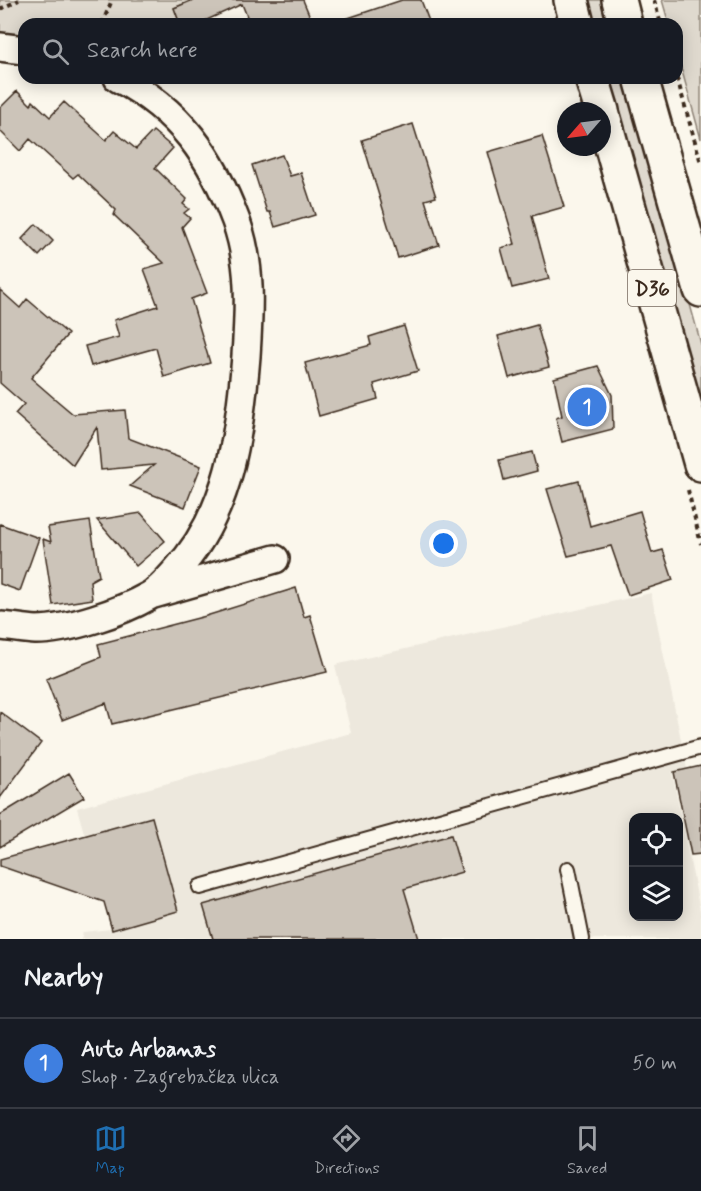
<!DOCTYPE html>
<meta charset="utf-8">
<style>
:root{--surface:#171b24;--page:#20242c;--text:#f1f3f6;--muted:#9ea1a6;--line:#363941;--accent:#1f6fb2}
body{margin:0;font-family:Mynerve,sans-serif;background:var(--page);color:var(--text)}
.controls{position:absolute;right:18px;bottom:18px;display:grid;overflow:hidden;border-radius:12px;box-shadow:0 3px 15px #0003}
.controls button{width:54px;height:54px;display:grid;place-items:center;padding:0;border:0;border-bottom:2px solid var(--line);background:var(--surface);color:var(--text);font:30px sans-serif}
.compass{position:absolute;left:557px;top:102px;width:54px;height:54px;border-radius:50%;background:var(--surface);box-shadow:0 3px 15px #0003;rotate:242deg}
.you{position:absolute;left:444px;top:544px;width:21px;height:21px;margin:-15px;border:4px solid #fff;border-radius:50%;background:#1a73e8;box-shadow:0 0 0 9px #1a73e833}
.badge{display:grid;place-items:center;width:39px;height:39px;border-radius:50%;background:var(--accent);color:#fff;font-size:20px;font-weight:700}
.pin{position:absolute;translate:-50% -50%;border:3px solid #fff;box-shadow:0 2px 6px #0006}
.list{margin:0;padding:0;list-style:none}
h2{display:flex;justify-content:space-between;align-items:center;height:78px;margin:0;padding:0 24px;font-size:26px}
h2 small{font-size:20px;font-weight:400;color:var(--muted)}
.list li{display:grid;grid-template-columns:39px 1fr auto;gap:18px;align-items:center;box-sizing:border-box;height:90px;padding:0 24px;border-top:2px solid var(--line)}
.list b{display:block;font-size:22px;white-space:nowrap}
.list p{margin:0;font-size:20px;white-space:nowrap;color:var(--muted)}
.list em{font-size:20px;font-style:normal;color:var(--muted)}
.icon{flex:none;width:33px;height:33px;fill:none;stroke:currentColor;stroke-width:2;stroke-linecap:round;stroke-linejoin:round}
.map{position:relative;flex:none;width:701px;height:939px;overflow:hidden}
.search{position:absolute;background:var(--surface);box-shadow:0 3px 15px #0003;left:18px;right:18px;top:18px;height:66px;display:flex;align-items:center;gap:15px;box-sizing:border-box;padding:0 21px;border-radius:18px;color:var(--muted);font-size:22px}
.sheet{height:168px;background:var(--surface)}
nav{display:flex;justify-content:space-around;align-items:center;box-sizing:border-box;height:84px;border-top:2px solid var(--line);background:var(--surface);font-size:16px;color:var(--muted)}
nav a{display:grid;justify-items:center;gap:3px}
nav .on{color:var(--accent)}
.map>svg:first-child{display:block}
.built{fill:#ede8dd;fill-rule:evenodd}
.green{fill:#dfd9ce;stroke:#8d8276;stroke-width:1.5}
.building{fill:#ccc4b9;stroke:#3b2a1e;stroke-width:1.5}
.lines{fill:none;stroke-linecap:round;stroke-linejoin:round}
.service-casing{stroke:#3b2a1e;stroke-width:18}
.minor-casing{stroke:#3b2a1e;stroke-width:32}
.primary-casing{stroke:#3b2a1e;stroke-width:38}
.path{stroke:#3b2a1e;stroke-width:4;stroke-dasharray:4.5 4.5;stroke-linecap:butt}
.service{stroke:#fbf7ec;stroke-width:14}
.minor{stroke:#fbf7ec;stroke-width:27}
.primary{stroke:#fbf7ec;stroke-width:33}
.labels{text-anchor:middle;stroke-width:4.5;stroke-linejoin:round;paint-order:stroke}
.shield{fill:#fbf7ec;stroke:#75685c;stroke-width:1.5}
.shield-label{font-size:21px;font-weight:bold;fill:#3b2a1e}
</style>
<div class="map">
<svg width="701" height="939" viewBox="0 0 701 939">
<rect width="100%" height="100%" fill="#fbf7ec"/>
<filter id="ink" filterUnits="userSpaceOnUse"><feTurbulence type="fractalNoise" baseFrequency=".0167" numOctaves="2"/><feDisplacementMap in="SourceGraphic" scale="12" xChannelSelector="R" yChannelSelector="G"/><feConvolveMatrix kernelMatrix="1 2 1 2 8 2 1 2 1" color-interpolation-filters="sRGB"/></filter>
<g filter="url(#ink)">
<path class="built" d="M651 593 687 769 672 772 701 915V939H81L83 932 111 929 77 808 351 733 335 665ZM634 818H678V916H634Z"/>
<path class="green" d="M0 0H194L174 8 180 24H24V34L0 33Z
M585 0H605L612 24H592Z
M662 0H701V139L677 53V24H669Z
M607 78H627L701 344V410Z"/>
<path class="building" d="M193 0H303L313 24H250L242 4 198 24H180L174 8Z
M402 0H421L430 24H343L342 20Z
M17 91 31 105 33 101 50 117 64 102 106 140 114 131 136 149 153 131 173 148 155 168 187 199 183 204 189 209 184 213 190 218 182 227 207 293 191 299 210 363 164 377 156 348 91 366 85 346 119 337 114 320 158 306 144 269 164 263 114 215 116 210 78 174 73 178 30 139 20 151 0 131V108Z
M413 124 436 197 425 200 439 245 398 258 362 140Z
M542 136 564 207 532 216 549 279 512 288 501 248 515 244 488 152Z
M282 155 290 176 301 173 315 215 275 227 270 212H267L252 165Z
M36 224 53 241 39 256 22 239Z
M0 290 20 308 27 299 68 334 31 378 54 398 73 414 125 410 128 438 201 466 185 507 130 486 154 465 101 470 97 427 73 465 15 414 24 404 0 383Z
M537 325 549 367 509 378 498 336Z
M404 326 418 371 374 384 378 399 319 416 305 363 371 345 369 337Z
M598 366 612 395 613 429 562 442 556 418 562 416 554 378Z
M532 452 537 471 504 480 499 460Z
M579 481 590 526 640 511 652 553 663 550 673 580 628 595 611 546 568 556 547 489Z
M141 513 165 541 136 566 97 520Z
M90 521 99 576 90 581 92 599 53 605 43 539 51 542 48 527Z
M0 524 39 538 20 591 0 584Z
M296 588 304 617 310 615 327 672 112 724 106 703 62 720 46 679 101 657 98 644 206 616Z
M0 712 41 743 0 798Z
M701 766V854L691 855 674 772Z
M69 773 84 797 0 847V815Z
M152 817 178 911 112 930 104 902 0 866V859Z
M451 835 462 872 404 889 419 939H213L203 905Z"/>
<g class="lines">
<defs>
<path id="service" d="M568 869 582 939
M200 887 701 747"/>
<path id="minor" d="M0 47 24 50
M154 594 275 559
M0 626C12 627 24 629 36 630 68 630 121 612 149 596 158 591 168 580 175 572 230 514 240 432 246 356 249 310 252 266 236 221 212 157 180 110 118 78"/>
<path id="primary" d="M571 0 577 24
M619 0 625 24
M592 78 602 111
M641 78 701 290
M602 112 701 464"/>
</defs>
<use href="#service" class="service-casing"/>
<use href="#minor" class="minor-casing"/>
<use href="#primary" class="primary-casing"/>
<path class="path" d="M654 0 661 24
M0 9 19 0
M102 24 112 0
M677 78 701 163
M688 490 701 544"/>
<use href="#service" class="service"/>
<use href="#minor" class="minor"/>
<use href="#primary" class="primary"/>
</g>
</g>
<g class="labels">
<rect class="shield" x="628" y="270" width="48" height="36" rx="4.5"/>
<g class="shield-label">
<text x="652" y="295">D36</text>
</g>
</g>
</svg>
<div class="controls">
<button><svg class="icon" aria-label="locate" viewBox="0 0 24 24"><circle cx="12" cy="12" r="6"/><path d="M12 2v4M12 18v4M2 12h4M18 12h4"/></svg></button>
<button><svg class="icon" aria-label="layers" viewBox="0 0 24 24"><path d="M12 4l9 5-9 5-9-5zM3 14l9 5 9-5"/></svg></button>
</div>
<svg class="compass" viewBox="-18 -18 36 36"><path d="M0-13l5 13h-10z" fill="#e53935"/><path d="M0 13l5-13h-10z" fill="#9ea1a6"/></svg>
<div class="you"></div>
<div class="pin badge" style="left:587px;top:407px;background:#3f7fe0">1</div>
<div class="search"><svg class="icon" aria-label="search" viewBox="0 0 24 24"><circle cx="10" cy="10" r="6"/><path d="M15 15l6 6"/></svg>Search here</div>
</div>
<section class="sheet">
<h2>Nearby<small></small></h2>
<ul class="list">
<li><span class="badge" style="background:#3f7fe0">1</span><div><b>Auto Arbanas</b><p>Shop · Zagrebačka ulica</p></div><em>50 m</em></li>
</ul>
</section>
<nav>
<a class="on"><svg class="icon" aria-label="map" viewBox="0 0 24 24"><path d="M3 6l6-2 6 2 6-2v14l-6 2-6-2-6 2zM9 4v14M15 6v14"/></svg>Map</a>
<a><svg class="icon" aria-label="directions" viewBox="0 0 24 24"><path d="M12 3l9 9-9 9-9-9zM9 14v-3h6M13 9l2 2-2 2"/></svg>Directions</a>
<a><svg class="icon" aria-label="saved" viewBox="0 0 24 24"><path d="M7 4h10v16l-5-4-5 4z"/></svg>Saved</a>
</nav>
